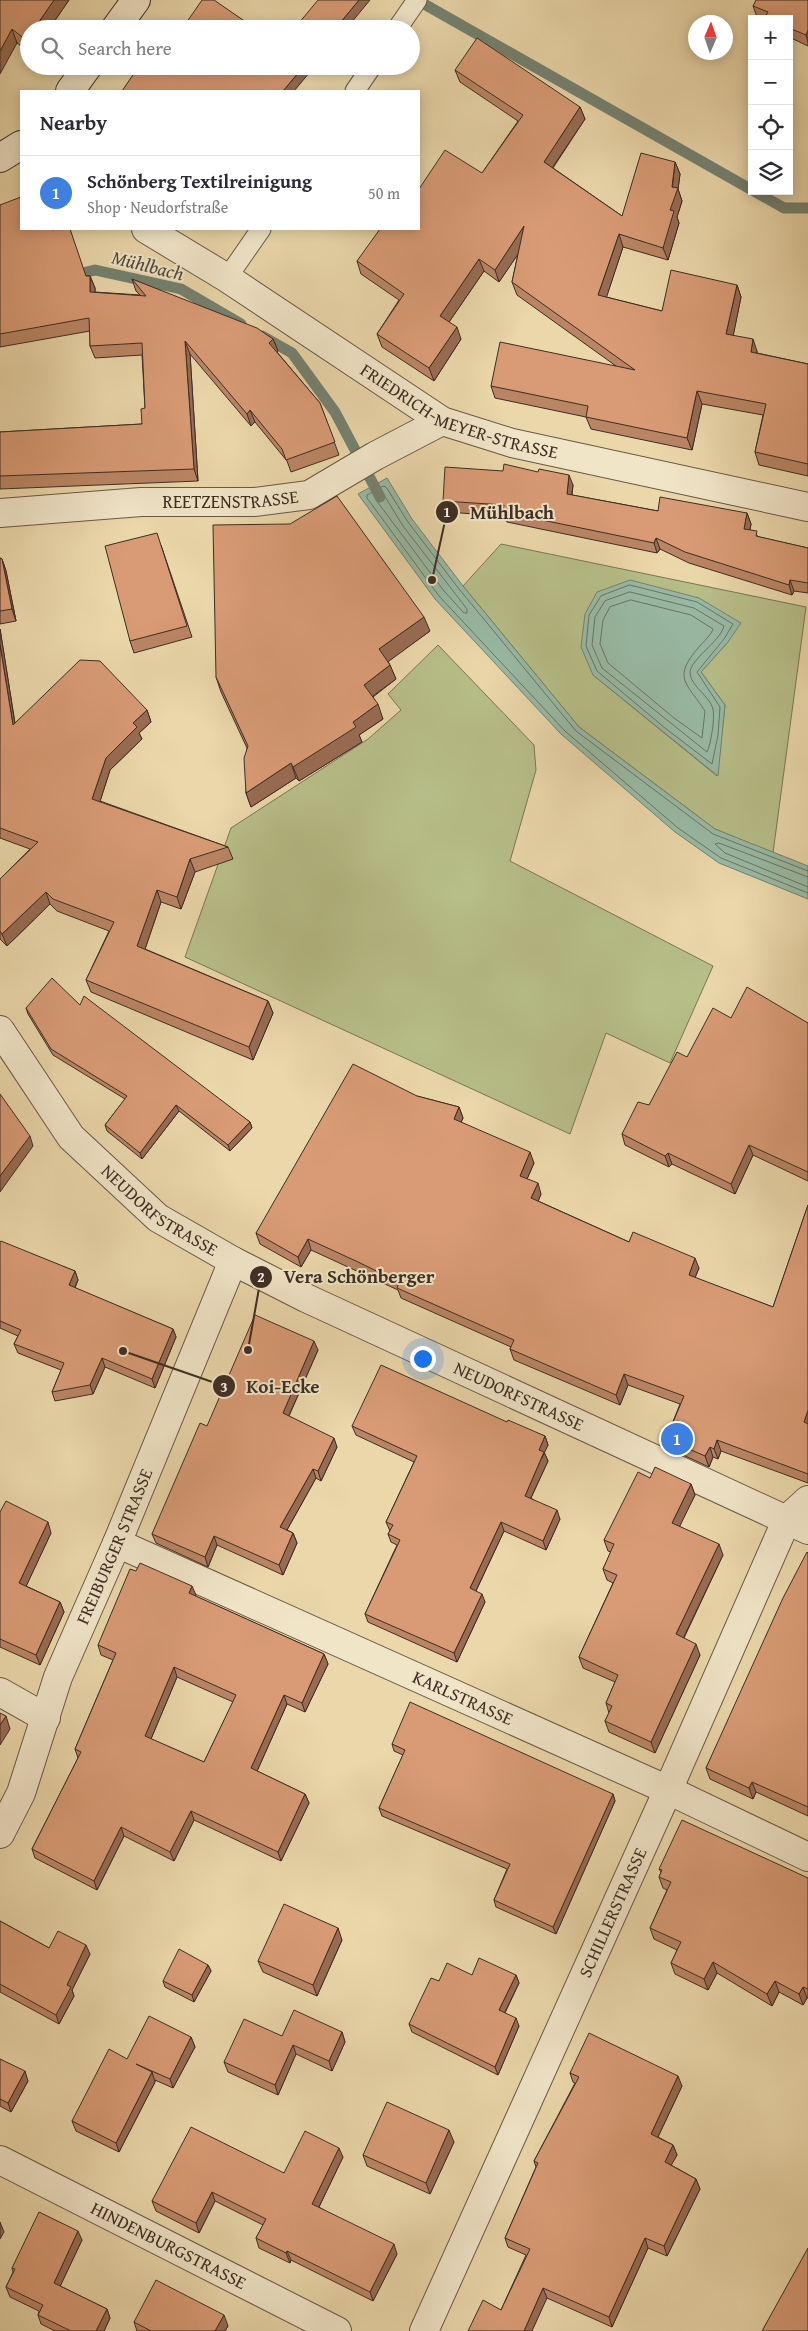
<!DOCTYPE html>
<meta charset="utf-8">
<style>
:root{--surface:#fff;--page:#f7f7f7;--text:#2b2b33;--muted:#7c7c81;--line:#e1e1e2;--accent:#db2777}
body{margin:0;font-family:"Gentium Book Plus",serif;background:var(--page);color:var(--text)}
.controls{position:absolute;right:15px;top:15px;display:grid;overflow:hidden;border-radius:0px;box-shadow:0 2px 12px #0003}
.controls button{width:45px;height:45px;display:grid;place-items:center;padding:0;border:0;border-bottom:1px solid var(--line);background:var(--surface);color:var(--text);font:25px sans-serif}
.compass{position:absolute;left:688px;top:15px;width:45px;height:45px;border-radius:50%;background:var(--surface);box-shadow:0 2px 12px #0003;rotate:2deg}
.you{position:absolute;left:422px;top:1358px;width:18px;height:18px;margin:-12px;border:4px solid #fff;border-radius:50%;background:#1a73e8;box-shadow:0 0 0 8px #1a73e833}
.badge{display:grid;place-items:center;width:32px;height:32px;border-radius:50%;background:var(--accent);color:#fff;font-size:16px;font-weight:700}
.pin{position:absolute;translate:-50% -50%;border:2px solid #fff;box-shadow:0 1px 5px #0006}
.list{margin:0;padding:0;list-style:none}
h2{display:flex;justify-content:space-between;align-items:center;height:65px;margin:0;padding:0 20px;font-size:21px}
h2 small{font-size:16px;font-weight:400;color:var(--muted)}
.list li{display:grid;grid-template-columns:32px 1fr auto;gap:15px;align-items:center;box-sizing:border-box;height:75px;padding:0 20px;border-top:1px solid var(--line)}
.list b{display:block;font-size:19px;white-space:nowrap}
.list p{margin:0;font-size:16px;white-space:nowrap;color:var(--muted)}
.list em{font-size:16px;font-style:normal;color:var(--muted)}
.icon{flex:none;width:28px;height:28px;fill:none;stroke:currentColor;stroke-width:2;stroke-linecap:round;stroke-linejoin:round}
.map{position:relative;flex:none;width:808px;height:2331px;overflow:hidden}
.search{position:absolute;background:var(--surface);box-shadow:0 2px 12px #0003;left:20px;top:20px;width:400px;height:55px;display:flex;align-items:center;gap:12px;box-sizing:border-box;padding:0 18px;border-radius:28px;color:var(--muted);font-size:19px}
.panel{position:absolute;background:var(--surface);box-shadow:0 2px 12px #0003;left:20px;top:90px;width:400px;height:140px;border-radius:0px}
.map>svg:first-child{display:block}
.green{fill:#b7be88;stroke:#7a7656;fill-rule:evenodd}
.water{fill:#98baa5;stroke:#748271}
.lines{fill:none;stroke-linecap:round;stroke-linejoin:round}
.shore{stroke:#6b7464;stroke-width:1}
.stream{stroke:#748271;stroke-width:11}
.lane-casing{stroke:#695845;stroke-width:21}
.street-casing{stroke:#695845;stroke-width:30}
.secondary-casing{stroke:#3e2d23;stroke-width:30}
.lane{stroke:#f1e5c8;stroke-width:19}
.street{stroke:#f1e5c8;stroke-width:28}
.secondary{stroke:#f1e5c8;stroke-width:28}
.wall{fill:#ba8565;stroke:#3e2d23;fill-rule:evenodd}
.shaded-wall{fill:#976c52;stroke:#3e2d23}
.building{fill:#d89b75;stroke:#3e2d23;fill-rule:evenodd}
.labels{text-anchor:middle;stroke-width:4;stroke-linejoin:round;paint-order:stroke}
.street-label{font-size:18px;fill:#3e2d23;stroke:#f1e5c8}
.water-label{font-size:19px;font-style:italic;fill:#50493d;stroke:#f1e5c8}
.leader{fill:none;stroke:#3e2d23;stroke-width:2}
.callout-dot{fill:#3e2d23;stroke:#f1e5c8;stroke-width:2}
.mark-label{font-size:15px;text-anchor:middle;font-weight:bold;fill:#fff}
.callout-label{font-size:19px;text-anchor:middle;font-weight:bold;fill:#3e2d23;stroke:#f1e5c8;stroke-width:4;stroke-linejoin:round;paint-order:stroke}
</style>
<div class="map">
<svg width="808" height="2331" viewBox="0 0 808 2331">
<rect width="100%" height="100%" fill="#ead7aa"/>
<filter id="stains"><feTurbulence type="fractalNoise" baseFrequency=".004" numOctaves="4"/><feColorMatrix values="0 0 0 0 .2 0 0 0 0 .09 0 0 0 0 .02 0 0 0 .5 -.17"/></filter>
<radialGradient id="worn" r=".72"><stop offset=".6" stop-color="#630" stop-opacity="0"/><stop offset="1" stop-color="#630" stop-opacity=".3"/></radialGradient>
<path class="green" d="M501 544 806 607 773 853 715 829 579 727 463 586ZM728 642 701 672 725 705 717 776 593 675Z
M438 645 534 745 536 770 510 861 713 966 670 1063 606 1033 570 1134 185 957 231 828 368 739 401 710 388 694Z"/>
<path class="water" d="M387 478 412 519 463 586 579 727 715 829 808 866V899L719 863 675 832 561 734 435 599 358 494Z
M630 580 699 598 741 623 728 642 701 672 725 705 718 776 593 675 581 647 585 614 597 592Z"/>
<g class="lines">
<path class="shore" d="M381 494 384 495 403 526 467 609V613H464L444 591 376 500V497Z
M630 585 697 602 733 624 724 639 697 672 720 707 718 735 712 764 665 728 597 671 586 646 589 615 601 596Z
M630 592 694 608 724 626C720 642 690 659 690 673 691 687 710 696 713 709 715 718 711 744 707 752L602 668 592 645 595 617 605 601Z
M631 600 691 615 713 629C711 635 704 641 699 647 672 678 686 682 705 711L702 738 674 718 608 663 600 644 603 620 610 607Z
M808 871 713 834 576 731 459 589 408 522 386 487 383 486 367 495V498L439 596 565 731 678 828 721 858 808 893
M808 877 719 843 715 844 725 853 808 887"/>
<path class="stream" d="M417 0 752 190
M754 191 784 208H808
M70 276 95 270 181 289 241 324
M262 336 292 353 335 412 380 497"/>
<defs>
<path id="lane" d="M397 29 417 0
M355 91 372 66
M227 278 261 229"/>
<g id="street">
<path id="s1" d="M146 229 227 278 442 421 512 443 808 507"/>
<path id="s2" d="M0 513 141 502H254L309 495 375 456 442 421"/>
<path id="s3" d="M0 1030 71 1137 158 1218 233 1261 306 1298 808 1530"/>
<path id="s4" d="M117 1543 668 1790 808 1857"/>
<path d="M0 1692 46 1718"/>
<path id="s5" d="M0 1834 21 1793 58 1677 117 1543 233 1261"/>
<path id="s6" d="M0 2160 337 2331"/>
<path id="s7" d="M424 2331 668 1790 787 1519 808 1500"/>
</g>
<path id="secondary" d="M115 29 136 0
M70 91 88 66
M0 158 21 145"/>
</defs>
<use href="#lane" class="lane-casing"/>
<use href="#street" class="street-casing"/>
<use href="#secondary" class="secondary-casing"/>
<use href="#lane" class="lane"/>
<use href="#street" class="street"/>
<use href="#secondary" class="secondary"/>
</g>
<path class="wall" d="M0 0H69L49 29H29V52L17 43Z
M808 0V46L789 37V19H760L757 17 753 6Z
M455 70 580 107 585 119 553 168 622 216 675 162 680 174 678 189 682 201 677 217 679 223 668 260 623 247 606 297 662 311 737 285 741 297 733 335 757 351V353L808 364V476L759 465 755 452 763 415 702 404 692 450 591 429 586 417 495 398 491 386 616 366 517 295 512 282 518 254 499 282 484 271 449 322 461 339 434 381 382 347 377 334 399 300 361 274 357 261 482 173 518 121 460 82Z
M0 205 52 230 86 276H90L95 288V292L140 295 136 291 132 279 273 339 278 351 277 352 320 403 339 455 291 472 287 461 255 422 251 426 190 354 198 481 0 489V432L142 424 145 408 142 355 95 358 90 346V331L0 347Z
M573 485 572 495 658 511 747 513 751 524 750 530 759 537 808 548V593L794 591 792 595 689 563 660 549 657 553 507 522 504 516 446 512 443 501Z
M161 545 192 637 134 653 130 641Z
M0 558 2 559 6 571 16 621 0 624Z
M0 629 15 723 147 710 151 722 139 733 142 739 110 770 100 801 228 847 233 859 195 872 181 909 161 902 145 949 268 1001 273 1013 253 1060 91 992 86 980 109 931 57 911 50 904 7 946 0 939V879L30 849 0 838Z
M430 631 388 661 396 679 373 697 383 719 359 735 362 742 299 781 296 778 251 807 246 793 247 748 221 692 216 677Z
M80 1005 250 1122 252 1128 230 1151 179 1111 142 1159 107 1131 105 1125 125 1099 53 1055 28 1014 26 1008Z
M731 1018 808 1023V1181L753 1155 735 1194 672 1164 669 1167 625 1145 622 1134 649 1105 687 1057Z
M417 1096 459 1107 463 1118 461 1122 534 1163 527 1179 541 1194 538 1201 629 1242 699 1268 695 1278 773 1307 808 1205V1483L721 1451 718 1459 713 1457 709 1467 670 1449 666 1439 680 1404 628 1385 620 1405 514 1360 510 1349 511 1347 401 1298 398 1290 311 1250 301 1267 260 1244 256 1233Z
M0 1242 75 1271 78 1280 75 1288 173 1329 176 1337 155 1388 105 1367 93 1394 55 1401 52 1392 61 1370 18 1353 14 1344 18 1336 0 1328Z
M318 1350 289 1416 337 1447 321 1481 316 1478 287 1530 293 1533 297 1543 283 1575 217 1545 208 1567 156 1543 152 1534 207 1426Z
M507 1422 545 1436 548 1445 544 1452 548 1461 531 1498 560 1519 546 1550 504 1531 476 1591 485 1602 457 1662 368 1622 365 1614 397 1545 391 1542 388 1534 390 1531 386 1522 414 1462 356 1435 352 1426Z
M650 1478 691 1484 695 1495 679 1526 723 1555 684 1638 700 1655 655 1753 609 1732 605 1721 609 1713 606 1703 615 1682 583 1668 579 1657 613 1583 607 1580 603 1569 611 1552 608 1551 604 1540Z
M0 1512 51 1533 26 1586 60 1602 64 1612 40 1665 0 1647Z
M808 1553V1816L756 1792 753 1799 710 1779 706 1768Z
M196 1595 195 1596 324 1654 328 1664 305 1712 287 1704 257 1771 305 1794 309 1803 281 1861 194 1820 174 1861 124 1836 97 1890 35 1858 32 1849 78 1758 75 1749 113 1660 101 1655 98 1645ZM177 1677 233 1702 204 1762 151 1739Z
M392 1744 613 1794 615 1801 556 1934 496 1907 494 1900 507 1869 382 1816 379 1808 403 1755 394 1751Z
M659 1869 808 1878V1998H807L803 2005 779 1992 772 2006 717 1973 708 1990 675 1974 671 1963 677 1950 654 1939 650 1928 667 1890 663 1888 659 1877 661 1872Z
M0 1921 49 1948 90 1954 72 1990 74 1996 59 2024 0 1992Z
M342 1940 317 1996 263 1972 258 1961Z
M208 1965 211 1971 194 2002 165 1987 163 1981Z
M472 1975H516L519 1983 505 2013 519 2026 498 2075 412 2032 409 2024 439 1981Z
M342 2032 345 2042 332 2071 296 2054 278 2095 228 2072 224 2062 282 2036Z
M191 2037 195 2047 173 2088 155 2080V2082L119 2152 76 2131 72 2121 127 2059Z
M0 2059 28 2081 11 2112 0 2106Z
M570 2073 682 2086 658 2137 673 2145 677 2155 671 2165 696 2179 700 2189 667 2256 648 2248 612 2327 547 2298 501 2310 526 2255 508 2247 505 2238 536 2167 534 2161 575 2083 573 2082Z
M454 2142 430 2194 367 2166 363 2155Z
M343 2157 319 2207 397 2254 373 2301 291 2260 290 2263 259 2248 256 2238 263 2225 215 2201 199 2233 156 2211 152 2201 284 2173Z
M82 2240 60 2286 107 2309 110 2318 104 2331H55L41 2324 38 2315 39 2311 10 2297 6 2287 13 2272 12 2268Z
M134 2322 228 2326 225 2331H137Z"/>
<path class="shaded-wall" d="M54 0H69L49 29H34Z
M359 0H370L346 29H335Z
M12 29 17 43 0 74V51Z
M808 30V42L806 35Z
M29 36V49L26 40Z
M304 66H315L294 91H283Z
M580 107 585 119 548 174 544 162Z
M675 162 680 174 678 189 682 201 677 217 679 223 668 260 663 248 670 210Z
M524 226 529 238 499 282 495 270Z
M619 234 623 247 603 308 598 295Z
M479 259 484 271 445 328 440 316Z
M90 276 95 288V304L90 292Z
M737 285 741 297 731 347 726 334Z
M457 327 461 339 434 381 429 368Z
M273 339 278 351 274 355 269 343Z
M753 339 757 351 755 364 751 352Z
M185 341 190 354 198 481 194 469Z
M697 391 702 404 692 450 687 438Z
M250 410 255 422 251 426 247 414Z
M569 475 573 485 570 505 567 494Z
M747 513 751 524 748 539 744 529Z
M656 538 660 549 657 553 654 543Z
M2 559 6 571 16 621 12 609Z
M790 580 794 591 792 595 789 585Z
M424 617 430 631 385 664 379 649Z
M0 629 17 737 13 725 0 645Z
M390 665 396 679 369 699 364 685Z
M378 704 383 719 359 735 362 742 299 781 293 767 353 722Z
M147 710 151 722 139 733 142 739 110 770 97 811 92 799 106 758 133 723Z
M291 763 296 778 251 807 246 793Z
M190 859 195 872 181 909 177 897Z
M157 890 161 902 142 958 137 946Z
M46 892 50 904 7 946 2 934Z
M268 1001 273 1013 253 1060 249 1047Z
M176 1105 179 1111 142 1159 140 1153Z
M459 1107 463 1118 458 1129 454 1119Z
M250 1122 252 1128 230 1151 228 1145Z
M30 1136 33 1146 0 1192V1176Z
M749 1145 753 1155 735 1194 731 1184Z
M530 1152 534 1163 524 1186 520 1176Z
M668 1153 672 1164 669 1167 665 1156Z
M538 1183 541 1194 535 1209 531 1198Z
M308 1239 311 1250 301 1267 298 1257Z
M695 1258 699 1268 692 1285 689 1275Z
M75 1271 78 1280 72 1294 69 1285Z
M173 1329 176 1337 155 1388 152 1379Z
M314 1341 318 1350 286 1422 283 1413Z
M102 1358 105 1367 93 1394 90 1385Z
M624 1374 628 1385 620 1405 616 1395Z
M808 1410V1431L804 1422Z
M545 1436 548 1445 542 1458 539 1450Z
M334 1438 337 1447 321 1481 318 1471Z
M717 1440 721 1451 718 1459 714 1449Z
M710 1447 713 1457 709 1467 705 1456Z
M544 1452 548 1461 528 1504 525 1496Z
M313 1469 316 1478 283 1537 280 1527Z
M691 1484 695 1495 676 1534 672 1523Z
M557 1510 560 1519 546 1550 543 1541Z
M48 1522 51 1533 23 1593 19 1583Z
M501 1522 504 1531 473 1597 470 1588Z
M293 1533 297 1543 283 1575 279 1565Z
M214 1536 217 1545 208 1567 205 1557Z
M719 1544 723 1555 680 1645 676 1634Z
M192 1586 196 1595 192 1603 189 1593Z
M482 1594 485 1602 457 1662 454 1653Z
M60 1602 64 1612 40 1665 36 1655Z
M696 1644 700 1655 655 1753 651 1742Z
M324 1654 328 1664 305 1712 302 1703Z
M174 1667 177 1677 148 1746 145 1736Z
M284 1695 287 1704 254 1778 251 1768Z
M6 1716 10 1729 0 1745V1725Z
M752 1782 756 1792 753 1799 749 1788Z
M305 1794 309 1803 281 1861 278 1852Z
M613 1794 615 1801 556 1934 553 1927Z
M191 1811 194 1820 174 1861 170 1852Z
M121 1827 124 1836 97 1890 94 1881Z
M338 1928 342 1940 317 1996 313 1985Z
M86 1945 90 1954 72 1990 74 1996 59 2024 56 2015 67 1985Z
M713 1962 717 1973 708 1990 704 1979Z
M208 1965 211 1971 194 2002 192 1995Z
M516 1975 519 1983 502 2018 499 2010Z
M775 1981 779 1992 772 2006 767 1994Z
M803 1987 807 1998 803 2005 799 1994Z
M516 2018 519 2026 498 2075 495 2067Z
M342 2032 345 2042 332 2071 329 2061Z
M191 2037 195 2047 173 2088 170 2079Z
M293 2045 296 2054 278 2095 275 2085Z
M25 2071 28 2081 11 2112 8 2103Z
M152 2072 155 2082 119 2152 116 2143Z
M678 2076 682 2086 655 2143 651 2134Z
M449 2130 454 2142 430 2194 426 2183Z
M673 2145 677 2155 668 2171 665 2162Z
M339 2148 343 2157 316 2213 312 2204Z
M696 2179 700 2189 667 2256 664 2246Z
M212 2192 215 2201 199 2233 196 2223Z
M0 2222 4 2232 0 2239Z
M78 2231 82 2240 57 2293 54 2283Z
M645 2238 648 2248 612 2327 609 2317Z
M394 2244 397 2254 373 2301 370 2292Z
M287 2251 291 2260 290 2263 286 2253Z
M543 2288 547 2298 532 2331H524Z
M107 2309 110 2318 104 2331H96Z
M224 2315 228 2326 225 2331H215Z"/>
<path class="building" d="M0 0H54L34 29H29V36L26 40 12 29 0 51Z
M202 0H214L256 29H182Z
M318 0H359L335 29H294Z
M756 0H808V30L806 35 789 28V19H769L765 17 768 12 753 6Z
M477 38 580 107 544 162 622 216 641 153 675 162 672 187 678 188 670 210 674 211 663 248 619 234 598 295 662 311 671 270 737 285 726 334 753 339 751 352 808 364V464L755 452 766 404 697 391 687 438 586 417 588 406 491 386 500 342 635 370 512 282 524 226 495 270 479 259 440 316 457 327 429 368 377 334 404 294 357 261 380 229H419V189L445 150 482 173 523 115 455 70Z
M139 66H304L283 91H122Z
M21 197V229H51L52 230 56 229H70L86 276H90V292L146 296 132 279 257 328 273 339 269 343 320 403 335 442 286 460 282 449 250 410 247 414 185 341 194 469 0 476V432L142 424 141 409 145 408 142 343 90 346 89 318 0 334V205Z
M504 464 538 472 539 469 569 475 567 494 658 511 660 497 747 513 744 529 757 531 756 536 808 548V583L790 580 789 585 685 552 656 538 654 543 503 512 504 505 443 501 445 467 503 471Z
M337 496 424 617 379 649 390 665 364 685 378 704 353 722 356 727 293 767 291 763 246 793 244 758 248 746 216 677 213 525 290 524Z
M157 533 187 626 130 641 105 546Z
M0 558 2 559 12 609 0 611Z
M0 645 13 725 80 660 100 661 147 710 133 723 137 727 106 758 92 799 228 847 190 859 177 897 157 890 137 946 268 1001 249 1047 86 980 114 922 53 899 46 892 2 934 0 931V879L38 842 0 828Z
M52 978 80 1005 84 996 250 1122 228 1145 176 1105 140 1153 105 1125 127 1096 51 1049 26 1008Z
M747 987 808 1023V1172L749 1145 731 1184 668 1153 665 1156 622 1134 638 1102 649 1105 677 1052 687 1057 713 1008 731 1018Z
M353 1064 417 1096 459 1107 454 1119 530 1152 520 1176 538 1183 531 1198 629 1242 633 1232 695 1258 689 1275 773 1307 808 1205V1410L804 1422 808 1424V1474L717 1440 714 1449 710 1447 705 1456 666 1439 684 1396 624 1374 616 1395 510 1349 514 1340 397 1288 399 1282 358 1262 308 1239 298 1257 256 1233Z
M0 1094 30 1136 0 1176Z
M1 1241 75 1271 69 1285 173 1329 152 1379 102 1358 90 1385 52 1392 64 1363 14 1344 21 1330 0 1321V1242Z
M255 1315 314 1341 283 1413 334 1438 318 1471 313 1469 280 1527 293 1533 279 1565 214 1536 205 1557 152 1534 200 1423 207 1426Z
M381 1365 507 1422 508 1420 545 1436 539 1450 544 1452 525 1496 557 1510 543 1541 501 1522 470 1588 482 1594 454 1653 365 1614 400 1540 388 1534 393 1525 386 1522 417 1456 352 1426Z
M655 1467 691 1484 672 1523 719 1544 676 1634 696 1644 651 1742 605 1721 612 1706 606 1703 618 1675 579 1657 617 1575 603 1569 614 1544 604 1540 638 1472 650 1478Z
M6 1501 48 1522 19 1583 60 1602 36 1655 0 1639V1512Z
M807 1552 808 1553V1807L752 1782 749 1788 706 1768 783 1598Z
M140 1563 192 1586 189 1593 324 1654 302 1703 284 1695 251 1768 305 1794 278 1852 191 1811 170 1852 121 1827 94 1881 32 1849 81 1752 75 1749 116 1653 98 1645 130 1569 136 1571ZM174 1667 236 1695 204 1762 145 1736Z
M410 1702 613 1794 553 1927 494 1900 510 1864 379 1808 405 1750 392 1744Z
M0 1713 6 1716 0 1725Z
M682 1820 808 1878V1989L803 1987 799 1994 775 1981 767 1994 713 1962 704 1979 671 1963 681 1942 650 1928 671 1882 659 1877 662 1870 659 1869Z
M284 1904 338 1928 313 1985 258 1961Z
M0 1921 49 1948 58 1931 86 1945 67 1985 71 1987 56 2015 0 1984Z
M179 1949 208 1965 192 1995 163 1981Z
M479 1958 516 1975 499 2010 516 2018 495 2067 409 2024 431 1978 439 1981 447 1963 472 1975Z
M294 2010 342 2032 329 2061 293 2045 275 2085 224 2062 244 2019 282 2036Z
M149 2016 191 2037 170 2079 136 2064 152 2072 116 2143 72 2121 109 2049 127 2059Z
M589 2033 678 2076 651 2134 673 2145 665 2162 696 2179 664 2246 645 2238 609 2317 543 2288 524 2331H468L483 2300 501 2310 530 2249 505 2238 538 2163 534 2161 579 2077 570 2073Z
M0 2059 25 2071 8 2103 0 2099Z
M387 2102 449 2130 426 2183 363 2155Z
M191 2127 284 2173 305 2131 339 2148 312 2204 394 2244 370 2292 287 2251 286 2253 256 2238 266 2219 212 2192 196 2223 152 2201Z
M39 2212 78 2231 54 2283 107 2309 96 2331H71L38 2315 43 2305 6 2287 15 2269 12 2268Z
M808 2248V2331H762Z
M156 2280 224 2315 215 2331H151L134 2322Z"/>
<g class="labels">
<g class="street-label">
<text dy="6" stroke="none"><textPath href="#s1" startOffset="365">FRIEDRICH-MEYER-STRASSE</textPath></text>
<text dy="6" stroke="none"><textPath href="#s2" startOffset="231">REETZENSTRASSE</textPath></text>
<text dy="6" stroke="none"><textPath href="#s3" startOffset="244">NEUDORFSTRASSE</textPath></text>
<text dy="6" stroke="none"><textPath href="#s3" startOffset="650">NEUDORFSTRASSE</textPath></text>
<text dy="6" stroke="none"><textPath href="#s5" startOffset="310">FREIBURGER STRASSE</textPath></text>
<text dy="6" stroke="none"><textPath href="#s4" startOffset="379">KARLSTRASSE</textPath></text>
<text dy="6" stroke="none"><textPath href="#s7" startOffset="459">SCHILLERSTRASSE</textPath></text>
<text dy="6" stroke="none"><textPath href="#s6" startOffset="189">HINDENBURGSTRASSE</textPath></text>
</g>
<g class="water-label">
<text transform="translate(148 265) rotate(14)" y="7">Mühlbach</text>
</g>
</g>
<path class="leader" d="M432 580L447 512M248 1350L261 1277M123 1351L224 1386"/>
<g class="callout-dot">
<circle cx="432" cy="580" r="5"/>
<circle cx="248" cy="1350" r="5"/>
<circle cx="123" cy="1351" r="5"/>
<circle cx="447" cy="512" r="12"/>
<circle cx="261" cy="1277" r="12"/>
<circle cx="224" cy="1386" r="12"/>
</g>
<g class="mark-label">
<text x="447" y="517">1</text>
<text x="261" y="1282">2</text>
<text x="224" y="1392">3</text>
</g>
<g class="callout-label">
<text x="512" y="519">Mühlbach</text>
<text x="359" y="1283">Vera Schönberger</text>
<text x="283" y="1393">Koi-Ecke</text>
</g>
<rect width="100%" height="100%" filter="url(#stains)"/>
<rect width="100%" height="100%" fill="url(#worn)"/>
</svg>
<div class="controls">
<button>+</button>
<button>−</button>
<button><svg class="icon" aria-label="locate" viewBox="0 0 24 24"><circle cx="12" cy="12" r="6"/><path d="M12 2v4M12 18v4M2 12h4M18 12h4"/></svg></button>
<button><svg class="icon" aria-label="layers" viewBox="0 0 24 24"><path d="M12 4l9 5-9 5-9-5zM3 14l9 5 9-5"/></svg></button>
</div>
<svg class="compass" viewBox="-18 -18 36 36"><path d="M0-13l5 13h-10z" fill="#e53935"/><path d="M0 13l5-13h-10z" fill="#7c7c81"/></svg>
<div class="you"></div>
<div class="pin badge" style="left:677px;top:1439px;background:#3f7fe0">1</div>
<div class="search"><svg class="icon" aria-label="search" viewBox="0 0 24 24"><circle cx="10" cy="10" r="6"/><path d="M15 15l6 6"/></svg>Search here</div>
<section class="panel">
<h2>Nearby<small></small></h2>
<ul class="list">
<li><span class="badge" style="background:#3f7fe0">1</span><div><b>Schönberg Textilreinigung</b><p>Shop · Neudorfstraße</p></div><em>50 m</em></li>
</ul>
</section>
</div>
